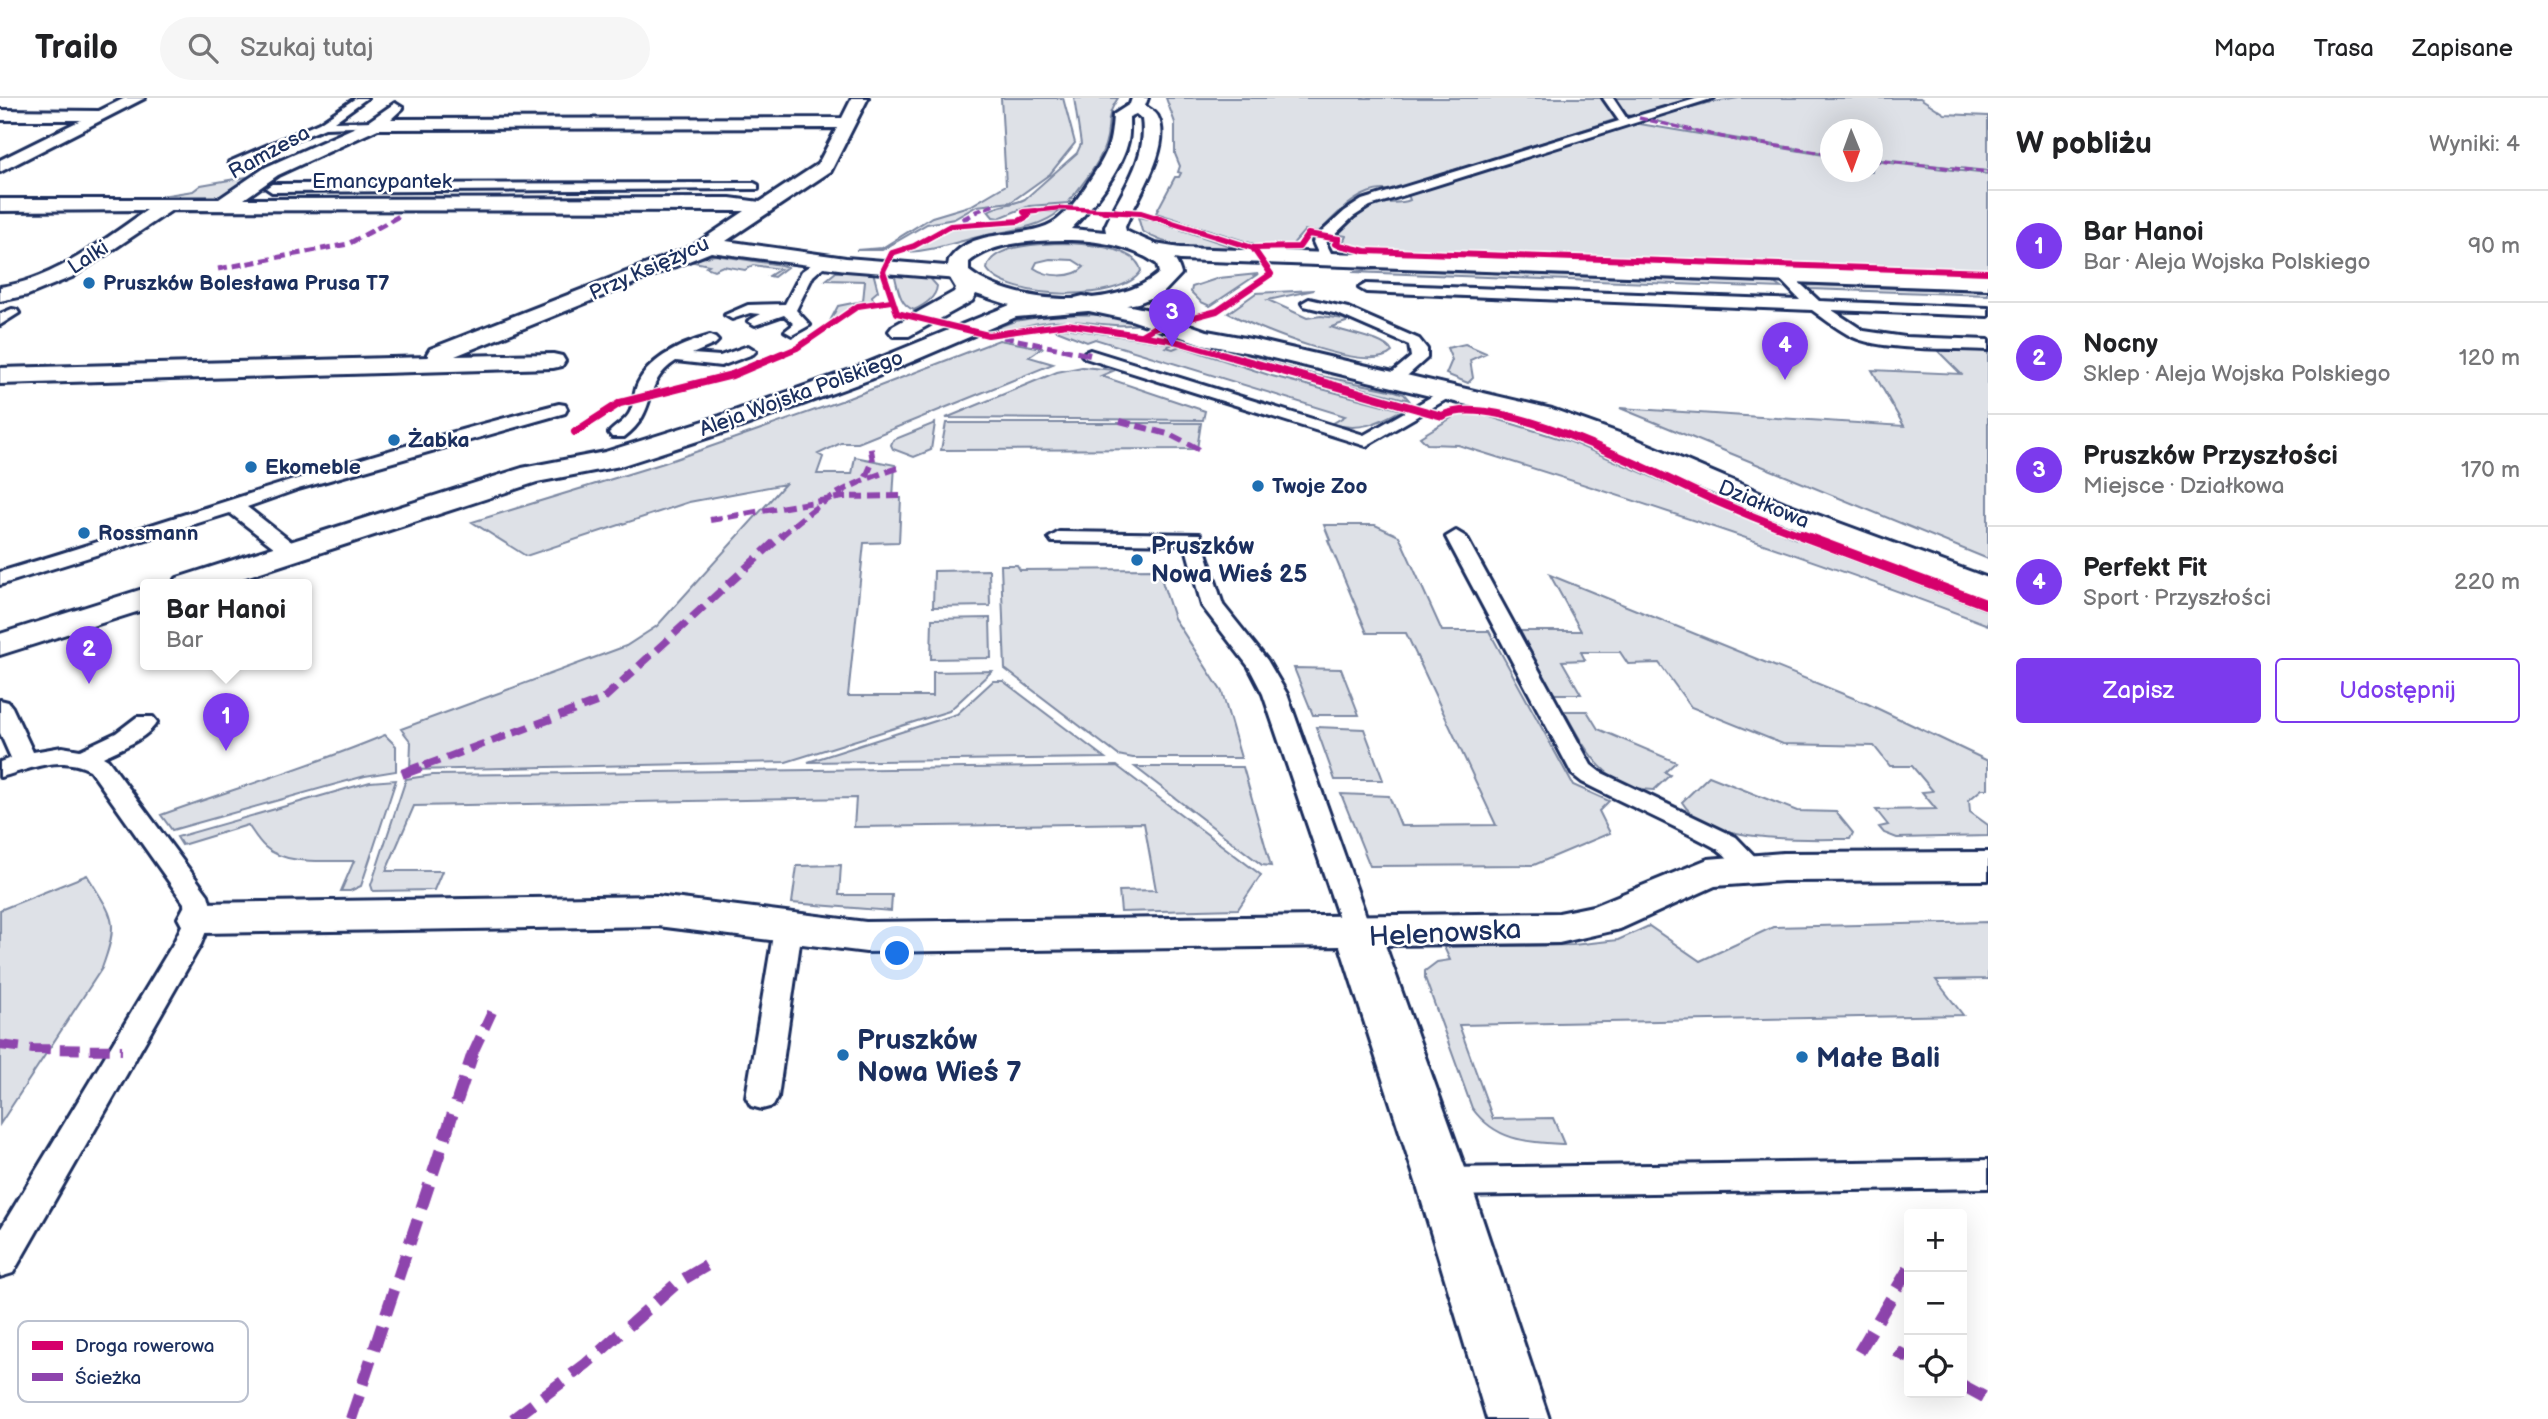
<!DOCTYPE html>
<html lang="pl">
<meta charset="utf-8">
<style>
:root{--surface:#fff;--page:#f6f6f6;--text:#202124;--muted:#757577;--line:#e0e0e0;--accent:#7c3aed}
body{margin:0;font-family:"Balsamiq Sans",sans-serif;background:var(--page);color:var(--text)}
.controls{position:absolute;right:21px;bottom:21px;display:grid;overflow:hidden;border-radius:7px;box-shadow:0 7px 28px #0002}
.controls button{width:63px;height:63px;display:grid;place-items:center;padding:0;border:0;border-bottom:2px solid var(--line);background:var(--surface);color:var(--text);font:35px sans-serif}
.compass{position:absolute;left:1820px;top:21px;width:63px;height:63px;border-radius:50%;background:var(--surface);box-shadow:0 7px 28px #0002;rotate:179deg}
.you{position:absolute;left:898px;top:856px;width:24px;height:24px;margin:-18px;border:5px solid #fff;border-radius:50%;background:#1a73e8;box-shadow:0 0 0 10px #1a73e833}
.badge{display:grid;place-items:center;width:46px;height:46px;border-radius:50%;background:var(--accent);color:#fff;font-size:23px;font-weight:700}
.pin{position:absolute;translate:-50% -58px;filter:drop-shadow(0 2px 4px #0008)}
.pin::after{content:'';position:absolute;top:37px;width:24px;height:21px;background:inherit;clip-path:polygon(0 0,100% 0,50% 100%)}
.popup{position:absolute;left:140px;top:481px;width:172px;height:91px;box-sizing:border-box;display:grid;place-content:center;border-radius:7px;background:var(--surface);filter:drop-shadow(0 2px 5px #0005);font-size:23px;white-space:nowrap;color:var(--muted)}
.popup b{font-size:26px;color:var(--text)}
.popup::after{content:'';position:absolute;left:50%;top:100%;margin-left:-14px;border:14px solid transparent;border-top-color:var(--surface)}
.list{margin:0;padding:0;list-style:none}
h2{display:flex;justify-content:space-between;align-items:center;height:91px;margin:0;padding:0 28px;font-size:30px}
h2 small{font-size:23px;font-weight:400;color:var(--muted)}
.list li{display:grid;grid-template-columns:46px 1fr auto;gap:21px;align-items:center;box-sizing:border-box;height:112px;padding:0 28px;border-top:2px solid var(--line)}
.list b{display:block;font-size:26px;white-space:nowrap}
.list p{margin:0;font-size:23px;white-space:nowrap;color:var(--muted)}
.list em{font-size:23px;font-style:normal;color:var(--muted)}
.actions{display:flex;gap:14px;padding:21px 28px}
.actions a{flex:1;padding:16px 0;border:2px solid var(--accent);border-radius:7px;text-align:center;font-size:24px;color:var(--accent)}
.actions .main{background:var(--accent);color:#fff}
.icon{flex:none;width:38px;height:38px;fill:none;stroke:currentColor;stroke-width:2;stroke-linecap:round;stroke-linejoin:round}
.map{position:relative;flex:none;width:1988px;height:1321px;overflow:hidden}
header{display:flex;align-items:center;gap:42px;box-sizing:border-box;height:98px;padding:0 35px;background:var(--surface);border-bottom:2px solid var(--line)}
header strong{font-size:33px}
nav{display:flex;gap:38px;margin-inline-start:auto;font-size:24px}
.search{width:490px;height:63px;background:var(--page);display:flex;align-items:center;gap:18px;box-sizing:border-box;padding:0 24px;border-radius:38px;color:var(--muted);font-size:26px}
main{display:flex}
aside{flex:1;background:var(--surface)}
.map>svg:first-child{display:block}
.green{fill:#dee1e7;stroke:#7c88a2;stroke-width:2;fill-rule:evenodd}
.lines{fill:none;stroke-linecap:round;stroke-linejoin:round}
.service-casing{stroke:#1b2f5e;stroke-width:6}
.minor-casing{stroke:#1b2f5e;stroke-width:6}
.tertiary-casing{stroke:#1b2f5e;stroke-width:6}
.secondary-casing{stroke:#1b2f5e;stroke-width:6}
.service{fill:#fff;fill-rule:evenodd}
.minor{fill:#fff;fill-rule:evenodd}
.tertiary{fill:#fff;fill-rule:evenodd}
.secondary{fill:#fff;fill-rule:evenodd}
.quiet-far5{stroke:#8e44ad;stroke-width:3.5;stroke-dasharray:8 3.5;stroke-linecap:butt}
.quiet-far4{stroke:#8e44ad;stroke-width:5;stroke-dasharray:10 5;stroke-linecap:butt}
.quiet-far3{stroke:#8e44ad;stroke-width:6;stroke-dasharray:12 6;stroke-linecap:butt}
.quiet-far2{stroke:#8e44ad;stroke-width:8;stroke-dasharray:16 8;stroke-linecap:butt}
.quiet-far1{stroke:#8e44ad;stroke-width:10;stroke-dasharray:20 10;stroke-linecap:butt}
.quiet{stroke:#8e44ad;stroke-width:12;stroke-dasharray:25 12;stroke-linecap:butt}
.cycleway-far3-casing{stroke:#fff;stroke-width:6}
.cycleway-far2-casing{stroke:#fff;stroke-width:9}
.cycleway-far1-casing{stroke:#fff;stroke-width:11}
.cycleway-casing{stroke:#fff;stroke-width:13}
.cycleway-far3{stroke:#d6006c;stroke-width:4.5}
.cycleway-far2{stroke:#d6006c;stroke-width:6}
.cycleway-far1{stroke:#d6006c;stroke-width:8}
.cycleway{stroke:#d6006c;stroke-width:10}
.poi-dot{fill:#1f6fb2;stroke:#fff;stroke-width:2.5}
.labels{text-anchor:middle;stroke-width:5;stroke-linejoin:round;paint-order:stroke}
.far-street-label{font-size:21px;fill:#1b2f5e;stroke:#fff}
.far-poi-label{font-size:21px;font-weight:bold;fill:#1b2f5e;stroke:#fff;text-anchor:start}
.poi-label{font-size:24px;font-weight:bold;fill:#1b2f5e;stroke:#fff;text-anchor:start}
.near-street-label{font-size:28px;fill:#1b2f5e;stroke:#fff}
.near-poi-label{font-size:28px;font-weight:bold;fill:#1b2f5e;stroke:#fff;text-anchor:start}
.key{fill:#fff;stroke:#bbc1cf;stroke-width:2}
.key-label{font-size:19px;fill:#1b2f5e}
</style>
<header>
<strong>Trailo</strong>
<div class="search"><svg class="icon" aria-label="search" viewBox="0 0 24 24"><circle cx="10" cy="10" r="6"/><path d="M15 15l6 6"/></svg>Szukaj tutaj</div>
<nav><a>Mapa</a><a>Trasa</a><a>Zapisane</a></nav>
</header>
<main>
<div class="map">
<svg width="1988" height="1321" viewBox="0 0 1988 1321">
<rect width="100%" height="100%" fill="#fff"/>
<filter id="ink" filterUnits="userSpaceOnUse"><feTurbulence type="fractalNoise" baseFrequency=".0143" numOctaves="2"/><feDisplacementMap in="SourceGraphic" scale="14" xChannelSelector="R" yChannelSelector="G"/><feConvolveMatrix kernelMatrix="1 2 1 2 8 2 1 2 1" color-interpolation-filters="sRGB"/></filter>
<g filter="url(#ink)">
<path class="green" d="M1001 0H1063L1075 45 1050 76 1011 104 977 108 954 121 927 126 882 152H856L882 150 932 119 972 107 1006 87Z
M1074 0H1118C1103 23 1112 25 1105 47 1098 69 1081 87 1068 105L1029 108 999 120 993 119 988 113C1000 106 1013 107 1025 101L1077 55 1081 46Z
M1166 0H1603L1617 21 1391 93C1363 86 1337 116 1319 134L1305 132 1291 148 1257 147 1156 115 1175 79H1179L1181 75 1178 74 1180 68 1175 56V25Z
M1612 0H1698L1631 18 1624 16Z
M1739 0H1920L1945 16 1988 18V73L1873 61 1872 32H1830V56L1709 36 1647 21 1707 5Z
M1634 25 1830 58V74H1872L1873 63 1988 76V172L1365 150 1342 147 1346 138 1336 136C1350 125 1364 108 1383 105 1393 104 1401 106 1410 102L1408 97Z
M258 77 228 98H161L193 93 201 87Z
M1060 113C1038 131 1009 132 982 138 956 144 933 153 906 154 923 147 937 131 956 128 982 124 1016 136 1035 114Z
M1138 119 1152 122 1242 152C1209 151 1170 152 1142 133Z
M1068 145C1087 146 1137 149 1141 173 1122 205 1006 202 987 171 990 146 1048 145 1068 145ZM1050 161 1073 162 1084 169C1073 181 1047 179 1034 170L1037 164Z
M715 157 781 167 787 169 774 179 769 178 780 171 753 167 745 172 723 168 714 172 706 169 709 167 689 163Z
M1380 171 1774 185 1781 190 1352 174Z
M836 174H873L878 193 872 198 873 202 855 206 832 223H830L838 208 863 203 865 183 826 182Z
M894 175 928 178 937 188C936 200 924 207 914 212 899 207 898 189 894 175Z
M1258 176 1210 208 1201 204 1191 194 1192 189 1219 180Z
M1810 187 1988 193V197L1809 191 1807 189Z
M1314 192 1268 202 1307 220 1321 218 1345 221 1346 224 1331 229C1346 235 1387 241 1392 254 1368 277 1255 229 1228 215L1256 195Z
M1057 216 1104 217 1146 225C1114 232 1086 221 1054 223 1032 224 1011 234 990 232L1015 223Z
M1065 230 1173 246 1166 249 1173 251 1180 248 1272 278 1402 312C1378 325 1360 334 1332 326L1345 318 1095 241 1087 244 1054 231Z
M999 242 1042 250 1029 259 1053 266 858 345H841L818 356 823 359 817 376H852L855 359 895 367 893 400H901L899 444 864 445 848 598H933V574L992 573 949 613 786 664 410 672 411 644 401 631 626 548 657 528 785 386 689 404 526 458 472 424 664 365 841 303Z
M1465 246 1486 255 1470 262 1473 280 1468 285 1446 276 1452 262 1447 250Z
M1935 250 1988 252V461L1620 310 1904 328 1872 272 1961 276Z
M1221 251 1316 277 1395 293 1404 296 1409 302 1270 267Z
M1082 269 1115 272 1101 278 1205 313 1203 322 946 320 1057 274Z
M1466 315 1487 318 1571 344 1794 440 1988 513V527C1813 460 1636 402 1458 347L1427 346 1420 339 1458 316Z
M935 325 931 352 914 359 893 351 891 347 893 342Z
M946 325H1201L1197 351 941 352Z
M1324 427H1375L1399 438 1442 533H1489L1573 687 1609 703 1599 713 1610 735 1534 767 1370 768 1341 696 1389 698 1401 728 1496 727 1406 535H1367L1328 442H1330Z
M1001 467H1017L1020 472 1158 471 1174 520 1222 594 1241 660H1133L1118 657 1005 571Z
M989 472 990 508 933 509 934 473Z
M1550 477 1868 606 1988 663V691H1982L1969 702 1970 714 1988 727V738L1897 740 1884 735 1879 729 1888 727 1876 712 1936 711 1922 694 1933 693 1912 668H1890L1874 648 1783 646 1691 609 1659 565 1628 566 1620 554H1581L1585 562 1562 563 1581 596H1554L1519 533H1581Z
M990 520 991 560 931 561 932 521Z
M1294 570 1341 571 1359 617H1313Z
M993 583H1003L1105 660 808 664 957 616Z
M1564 613H1587L1598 631 1676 664 1665 674 1670 677 1654 692C1605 691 1585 651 1564 613Z
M1316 629 1364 631 1383 682H1335Z
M385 637 396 648V673L365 678 172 732 161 717C236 690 312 668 385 637Z
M1117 668 1261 777 1238 811 1121 814 1119 793 1156 792 1144 725 854 729 856 700 414 708 386 773H442L434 792 373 793 371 787 406 681 433 677Z
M1135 669H1243L1271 768 1262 767Z
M1709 678 1797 713 1836 714 1853 735 1850 741C1806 741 1707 747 1682 704Z
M396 682 361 788 350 793H341L354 763C328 762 286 768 265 749 258 743 253 734 248 727L182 747 177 739 370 684Z
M841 767 839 797H892L891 813 792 805 797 768Z
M87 777C113 820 120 821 102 870L0 1026V812Z
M1988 824V881L1936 882 1963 917 1459 927 1493 1021 1553 1020 1564 1046C1526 1044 1496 1043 1472 1010L1425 880V873L1437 864 1450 862 1444 849 1573 847 1618 842 1649 828 1700 863 1773 829Z"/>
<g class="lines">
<defs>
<path id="service" d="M356 0H367L334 24 375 23 379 24V28L325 30 239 66 229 64 319 25Z
M1603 0H1613L1627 21 1699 0H1714L1370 108 1353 119 1326 145 1334 161 1332 164H1322L1313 144 1314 141 1345 113 1362 102 1619 23Z
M754 85 758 87V91L272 94 266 90 272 86Z
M824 158 831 162 813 178 796 212 810 227 792 237 785 233 794 226 784 217 755 227 748 223 761 216 750 215 732 221 725 217 748 207 785 206 802 173Z
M1783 173 1788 174 1819 203 1988 210V218L1832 212 1864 233 1905 239 1988 242V252C1953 250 1883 253 1853 239 1838 232 1825 221 1812 212L1366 194 1359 190 1366 186 1800 202 1776 177Z
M1309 201 1348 210 1419 241 1427 251V260L1399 285H1387L1385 282 1387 279 1411 259 1409 247 1338 216 1304 208 1302 205Z
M12 211 17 212 19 215 0 227V216Z
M710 238 715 240 718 243 715 246 692 256 720 258 748 248 756 253 753 256 721 268 676 263C640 286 660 312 624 339H612L609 335C615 328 624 324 629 316 635 307 633 295 638 285 651 259 684 245 710 238Z
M1090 252 1364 337 1445 291H1457L1459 294 1366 348 1085 260 1082 257 1085 254Z
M559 306 565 307 567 311 565 315 298 391 247 409 298 449 301 453 298 457H284L230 415 0 487V474C186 418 370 353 559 306Z
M1456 433 1466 439 1591 667 1600 674 1736 739 1766 770 1763 776C1738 783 1733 759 1714 749 1671 726 1626 706 1582 684L1572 676 1446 439Z
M1059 434 1200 436 1223 507 1267 562 1287 596 1371 832 1367 839 1357 842 1347 839 1343 832 1263 596 1249 569 1202 508 1185 446 1052 444 1049 440Z
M0 602 8 604 12 609 33 654 62 649 80 652 116 635 137 619H153L157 624C145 642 122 650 103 659L108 662 208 797 213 815 201 846 13 1175 0 1179V1132L173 846 185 821 184 805 90 672C58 656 32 671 0 679V664L11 660 0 635Z
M788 821 798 824 802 831 778 999 773 1008 762 1011 751 1008 746 999 774 831 778 824Z
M1988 1062V1090L1443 1098 1431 1094 1426 1084 1431 1074 1443 1070Z"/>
<path id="minor" d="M125 0H145L0 74V62L81 22H0V12L99 13Z
M852 0H868L831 73 726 143 846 160 958 169 966 170 969 175 966 180 958 181 846 172 711 154 455 258 553 256 562 258 565 263 562 268 553 270 0 286V270L429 259 427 256 430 251 693 148 745 113 172 112 72 179 28 197 0 203V189C55 181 102 143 147 112L0 113V101H219L266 69 369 23 395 5 403 10 391 21 842 20ZM837 30 818 66 760 104 730 100 244 101 278 77 378 31Z
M1988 754V782L1783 783 1715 788 1620 831 1559 845 1385 847 1470 1084 1549 1321H1487L1416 1084 1340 848 866 854 657 828 200 835 184 831 178 820 184 809 200 805 657 798 866 824 1559 815 1593 808 1708 761 1783 755Z"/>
<path id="tertiary" d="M1149 145 1180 150 1988 177V191L1180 162 1142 155 1139 151 1142 147Z
M1083 198 1145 211 1207 233 1256 242 1552 311 1633 340 1785 405 1988 480V501L1763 417 1613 352 1534 323 1256 256 1202 246 1131 222 1075 210 1072 205 1075 200Z"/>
<path id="secondary" d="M1132 0H1148L1145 8C1149 11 1156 14 1158 19 1173 49 1136 101 1125 129L1126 133C1149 145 1174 148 1181 176L1163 195 1138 205 1100 212 1016 219 871 281 738 330 620 368 537 384 221 487H172L177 480 522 370 605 354 720 318 853 271 1010 207 976 196 972 203 909 238H893L889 233 893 228 954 194 956 190 947 175 949 162C974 126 1027 144 1057 122 1070 112 1079 99 1088 85 1106 58 1111 51 1113 17L1130 6ZM1136 16 1142 21C1148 62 1121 93 1105 129L1106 134 1071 131C1091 111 1120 74 1127 47 1130 38 1129 28 1129 19ZM1038 143C1078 140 1123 142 1157 166L1159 175C1117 213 1012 207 969 173V164C989 148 1013 145 1038 143Z
M146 490V511L0 557V536Z"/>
</defs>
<use href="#service" class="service-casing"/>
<use href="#minor" class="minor-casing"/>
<use href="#tertiary" class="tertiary-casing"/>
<use href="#secondary" class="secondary-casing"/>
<use href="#service" class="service"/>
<use href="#minor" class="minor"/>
<use href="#tertiary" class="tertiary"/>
<use href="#secondary" class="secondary"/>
<path class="quiet-far5" d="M1639 20 1736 42 1830 56
M1872 62 1988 74
M975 114 994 107"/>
<path class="quiet-far4" d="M962 122 978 113
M218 171 348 146 401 117
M1003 239 1090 257"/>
<path class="quiet-far3" d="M1086 256 1090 257
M1120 323 1171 337 1200 352
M866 379 873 363 870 346
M710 422 843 399 901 398
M780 439C820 403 850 384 902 369"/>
<path class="quiet-far2" d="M424 668 602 602 782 437"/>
<path class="quiet-far1" d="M402 676 429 666
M0 947 33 951 122 952
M472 957 492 914"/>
<path class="quiet" d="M1896 1253 1909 1260
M1859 1254 1909 1170
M1962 1287 1988 1301
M351 1321 473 955
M513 1321 586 1266 677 1185 711 1165"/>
<defs>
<path id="cycleway-far3" d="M1024 114 1061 110 1132 114"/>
<path id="cycleway-far2" d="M1036 113 1024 114 1028 118 1019 123 950 128 914 148 892 155 883 173 897 215 988 237 1067 226 1171 242 1228 258
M1104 113 1141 115 1253 150 1299 149 1308 136 1339 141 1335 146 1365 153 1988 174
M1141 237 1153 230 1217 213 1271 176 1253 150
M778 258 797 250 858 208 891 203"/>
<path id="cycleway-far1" d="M1222 256 1442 318C1496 290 1661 379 1716 403 1746 416 1776 428 1806 439
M575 334 620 305 732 277 782 256"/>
<path id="cycleway" d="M1801 437 1988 507"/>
</defs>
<use href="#cycleway-far3" class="cycleway-far3-casing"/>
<use href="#cycleway-far2" class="cycleway-far2-casing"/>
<use href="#cycleway-far1" class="cycleway-far1-casing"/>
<use href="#cycleway" class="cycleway-casing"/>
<use href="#cycleway-far3" class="cycleway-far3"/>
<use href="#cycleway-far2" class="cycleway-far2"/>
<use href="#cycleway-far1" class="cycleway-far1"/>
<use href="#cycleway" class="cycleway"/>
</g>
</g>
<g class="poi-dot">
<circle cx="89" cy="185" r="7"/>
<circle cx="394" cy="342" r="7"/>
<circle cx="251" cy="369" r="7"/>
<circle cx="1258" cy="388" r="7"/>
<circle cx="84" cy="435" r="7"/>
<circle cx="1137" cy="462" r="7"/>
<circle cx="843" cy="957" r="7"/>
<circle cx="1802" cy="959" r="7"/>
</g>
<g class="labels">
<g class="far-street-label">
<text transform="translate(269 54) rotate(-29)" y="7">Ramzesa</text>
<text x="382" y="90">Emancypantek</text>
<text transform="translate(88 159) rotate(-33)" y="7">Lalki</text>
<text transform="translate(649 170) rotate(-24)" y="7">Przy Księżycu</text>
<text transform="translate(801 295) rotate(-20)" y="7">Aleja Wojska Polskiego</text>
<text transform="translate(1764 406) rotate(22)" y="7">Działkowa</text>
</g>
<g class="far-poi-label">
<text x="103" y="192">Pruszków Bolesława Prusa T7</text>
<text x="408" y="349">Żabka</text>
<text x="265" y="376">Ekomeble</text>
<text x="1272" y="395">Twoje Zoo</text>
<text x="98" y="442">Rossmann</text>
</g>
<g class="poi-label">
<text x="1151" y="456">Pruszków<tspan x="1151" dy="28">Nowa Wieś 25</tspan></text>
</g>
<g class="near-street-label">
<text transform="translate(1445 834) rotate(-3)" y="10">Helenowska</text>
</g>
<g class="near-poi-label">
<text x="857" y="951">Pruszków<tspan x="857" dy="32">Nowa Wieś 7</tspan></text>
<text x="1816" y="969">Małe Bali</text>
</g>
</g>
<rect x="18" y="1223" width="230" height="81" rx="10" class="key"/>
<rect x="32" y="1243" width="31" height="9" fill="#d6006c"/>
<rect x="32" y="1275" width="31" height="8" fill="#8e44ad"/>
<g class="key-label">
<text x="75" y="1254">Droga rowerowa</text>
<text x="75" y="1286">Ścieżka</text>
</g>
</svg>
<div class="controls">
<button>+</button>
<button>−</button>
<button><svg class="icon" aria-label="locate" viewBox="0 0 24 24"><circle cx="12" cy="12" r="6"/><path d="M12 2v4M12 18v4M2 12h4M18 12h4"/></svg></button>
</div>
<svg class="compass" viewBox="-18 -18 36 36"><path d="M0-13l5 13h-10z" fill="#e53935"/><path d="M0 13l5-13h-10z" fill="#757577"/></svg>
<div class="you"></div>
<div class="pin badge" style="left:226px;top:653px">1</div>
<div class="popup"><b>Bar Hanoi</b>Bar</div>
<div class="pin badge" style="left:89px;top:586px">2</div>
<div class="pin badge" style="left:1172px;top:249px">3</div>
<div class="pin badge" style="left:1785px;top:282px">4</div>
</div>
<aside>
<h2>W pobliżu<small>Wyniki: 4</small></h2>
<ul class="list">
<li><span class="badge">1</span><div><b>Bar Hanoi</b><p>Bar · Aleja Wojska Polskiego</p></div><em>90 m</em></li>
<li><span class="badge">2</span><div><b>Nocny</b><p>Sklep · Aleja Wojska Polskiego</p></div><em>120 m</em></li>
<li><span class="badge">3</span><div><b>Pruszków Przyszłości</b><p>Miejsce · Działkowa</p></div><em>170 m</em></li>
<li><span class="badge">4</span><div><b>Perfekt Fit</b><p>Sport · Przyszłości</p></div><em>220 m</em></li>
</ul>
<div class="actions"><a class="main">Zapisz</a><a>Udostępnij</a></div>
</aside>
</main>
